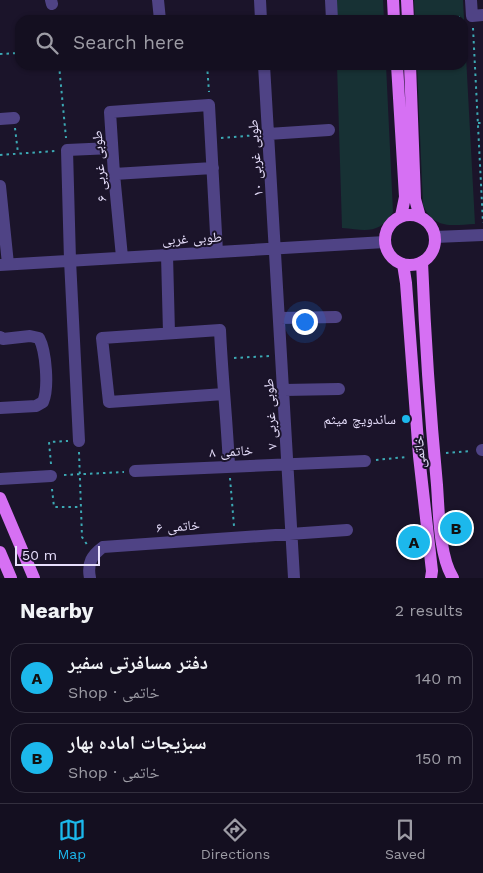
<!DOCTYPE html>
<meta charset="utf-8">
<style>
:root{--surface:#140f20;--page:#1d1829;--text:#f1f3f6;--muted:#9d9ca5;--line:#332f3e;--accent:#1cb8ec}
body{margin:0;font-family:"Work Sans","Noto Naskh Arabic",sans-serif;background:var(--page);color:var(--text)}
.scale{position:absolute;left:15px;bottom:12px;width:85px;box-sizing:border-box;padding-left:5px;border:2px solid #e7dffc;border-top:0;font-size:14px;line-height:18px;white-space:nowrap;color:#e7dffc;-webkit-text-stroke:4px #1b142a;paint-order:stroke}
.you{position:absolute;left:304px;top:321px;width:18px;height:18px;margin:-12px;border:4px solid #fff;border-radius:50%;background:#1a73e8;box-shadow:0 0 0 8px #1a73e833}
.badge{display:grid;place-items:center;width:32px;height:32px;border-radius:50%;background:var(--accent);color:#111;font-size:16px;font-weight:700}
.pin{position:absolute;translate:-50% -50%;border:2px solid #fff;box-shadow:0 1px 5px #0006}
.list{margin:0;padding:0;list-style:none}
h2{display:flex;justify-content:space-between;align-items:center;height:65px;margin:0;padding:0 20px;font-size:21px}
h2 small{font-size:16px;font-weight:400;color:var(--muted)}
.list li{display:grid;grid-template-columns:32px 1fr auto;gap:15px;align-items:center;box-sizing:border-box;height:70px;margin:0 10px 10px;padding:0 10px;border:1px solid var(--line);border-radius:15px}
.list b{display:block;font-size:19px;white-space:nowrap}
.list p{margin:0;font-size:16px;white-space:nowrap;color:var(--muted)}
.list em{font-size:16px;font-style:normal;color:var(--muted)}
.icon{flex:none;width:28px;height:28px;fill:none;stroke:currentColor;stroke-width:2;stroke-linecap:round;stroke-linejoin:round}
.map{position:relative;flex:none;width:483px;height:578px;overflow:hidden}
.search{position:absolute;background:var(--surface);box-shadow:0 1px 4px #0004;left:15px;right:15px;top:15px;height:55px;display:flex;align-items:center;gap:12px;box-sizing:border-box;padding:0 18px;border-radius:15px;color:var(--muted);font-size:19px}
.sheet{height:225px;background:var(--surface)}
nav{display:flex;justify-content:space-around;align-items:center;box-sizing:border-box;height:70px;border-top:1px solid var(--line);background:var(--surface);font-size:14px;color:var(--muted)}
nav a{display:grid;justify-items:center;gap:2px}
nav .on{color:var(--accent)}
.map>svg:first-child{display:block}
.green{fill:#173134}
.lines{fill:none;stroke-linecap:round;stroke-linejoin:round}
.path{stroke:#3ca9b4;stroke-width:2;stroke-dasharray:2.5 4;stroke-linecap:butt}
.minor{stroke:#4f4385;stroke-width:12}
.major{stroke:#d670f3;stroke-width:12}
.poi-dot{fill:#1cb8ec;stroke:#1b142a;stroke-width:2}
.labels{text-anchor:middle;stroke-width:4;stroke-linejoin:round;paint-order:stroke}
.street-label{font-size:14px;fill:#e7dffc;stroke:#1b142a}
.poi-label{font-size:14px;fill:#e7dffc;stroke:#1b142a;text-anchor:end}
</style>
<div class="map">
<svg width="483" height="578" viewBox="0 0 483 578">
<rect width="100%" height="100%" fill="#1b142a"/>
<path class="green" d="M334 0H383L384 20H335Z
M414 0H463L475 224C452 225 434 230 423 205L417 65H463V20H415Z
M337 65H386L393 212C379 235 366 230 342 228Z"/>
<g class="lines">
<path class="path" d="M419 18 460 17
M473 28 483 223
M0 54 20 53
M59 65 66 138
M207 65 209 92
M478 123H483
M15 128 18 153
M221 138 257 135
M0 155 55 151
M234 358 269 356
M79 452 82 537 88 546
M446 453 471 451
M376 460 406 457
M51 464 49 442 68 441
M64 475 124 472
M230 478 234 526
M52 489 54 507H81"/>
<path class="minor" d="M51 0 52 4
M158 0 160 20
M260 0 261 20
M331 0 332 20
M471 0 472 16 483 15
M264 65 294 578
M0 119 14 118
M268 134 329 130
M114 174 213 168
M0 186 8 264
M435 237 483 235
M167 255 169 333
M122 257 114 174 110 112 209 105 217 252
M0 265 385 242
M280 318 336 317
M0 337 3 339 30 336 39 338C46 351 49 388 43 402L36 406 0 408
M284 390 339 389
M224 394 109 402 102 338 220 330C222 375 227 421 229 466
M79 441 70 260 67 150 112 148
M482 450H483
M135 471 365 461
M0 479 51 476
M90 578C87 563 92 555 103 547L347 530"/>
<path class="major" d="M393 0 394 20
M407 0 408 20
M397 65 405 197 401 216
M410 65 415 199 420 217
M385 240a25 25 0 1 1 50 0a25 25 0 1 1-50 0Z
M422 262C425 336 430 411 437 485 439 512 439 556 453 578
M403 264 406 283 419 456 432 571 431 578
M0 498 34 578
M0 552 11 578"/>
</g>
<circle class="poi-dot" cx="406" cy="419" r="5"/>
<g class="labels">
<g class="street-label">
<text transform="translate(255 158) rotate(-94)" y="5">طوبی غربی ۱۰</text>
<text transform="translate(99 166) rotate(-94)" y="5">طوبی غربی ۶</text>
<text transform="translate(192 238) rotate(-3)" y="5">طوبی غربی</text>
<text transform="translate(270 414) rotate(-93)" y="5">طوبی غربی ۷</text>
<text transform="translate(231 451) rotate(-3)" y="5">خاتمی ۸</text>
<text transform="translate(419 452) rotate(-94)" y="5">خاتمی</text>
<text transform="translate(178 526) rotate(-4)" y="5">خاتمی ۶</text>
</g>
<g class="poi-label">
<text x="396" y="424">ساندویچ میثم</text>
</g>
</g>
</svg>
<div class="scale">50 m</div>
<div class="you"></div>
<div class="pin badge" style="left:414px;top:542px">A</div>
<div class="pin badge" style="left:456px;top:528px">B</div>
<div class="search"><svg class="icon" aria-label="search" viewBox="0 0 24 24"><circle cx="10" cy="10" r="6"/><path d="M15 15l6 6"/></svg>Search here</div>
</div>
<section class="sheet">
<h2>Nearby<small>2 results</small></h2>
<ul class="list">
<li><span class="badge">A</span><div><b>دفتر مسافرتی سفیر</b><p>Shop · خاتمی</p></div><em>140 m</em></li>
<li><span class="badge">B</span><div><b>سبزیجات اماده بهار</b><p>Shop · خاتمی</p></div><em>150 m</em></li>
</ul>
</section>
<nav>
<a class="on"><svg class="icon" aria-label="map" viewBox="0 0 24 24"><path d="M3 6l6-2 6 2 6-2v14l-6 2-6-2-6 2zM9 4v14M15 6v14"/></svg>Map</a>
<a><svg class="icon" aria-label="directions" viewBox="0 0 24 24"><path d="M12 3l9 9-9 9-9-9zM9 14v-3h6M13 9l2 2-2 2"/></svg>Directions</a>
<a><svg class="icon" aria-label="saved" viewBox="0 0 24 24"><path d="M7 4h10v16l-5-4-5 4z"/></svg>Saved</a>
</nav>
